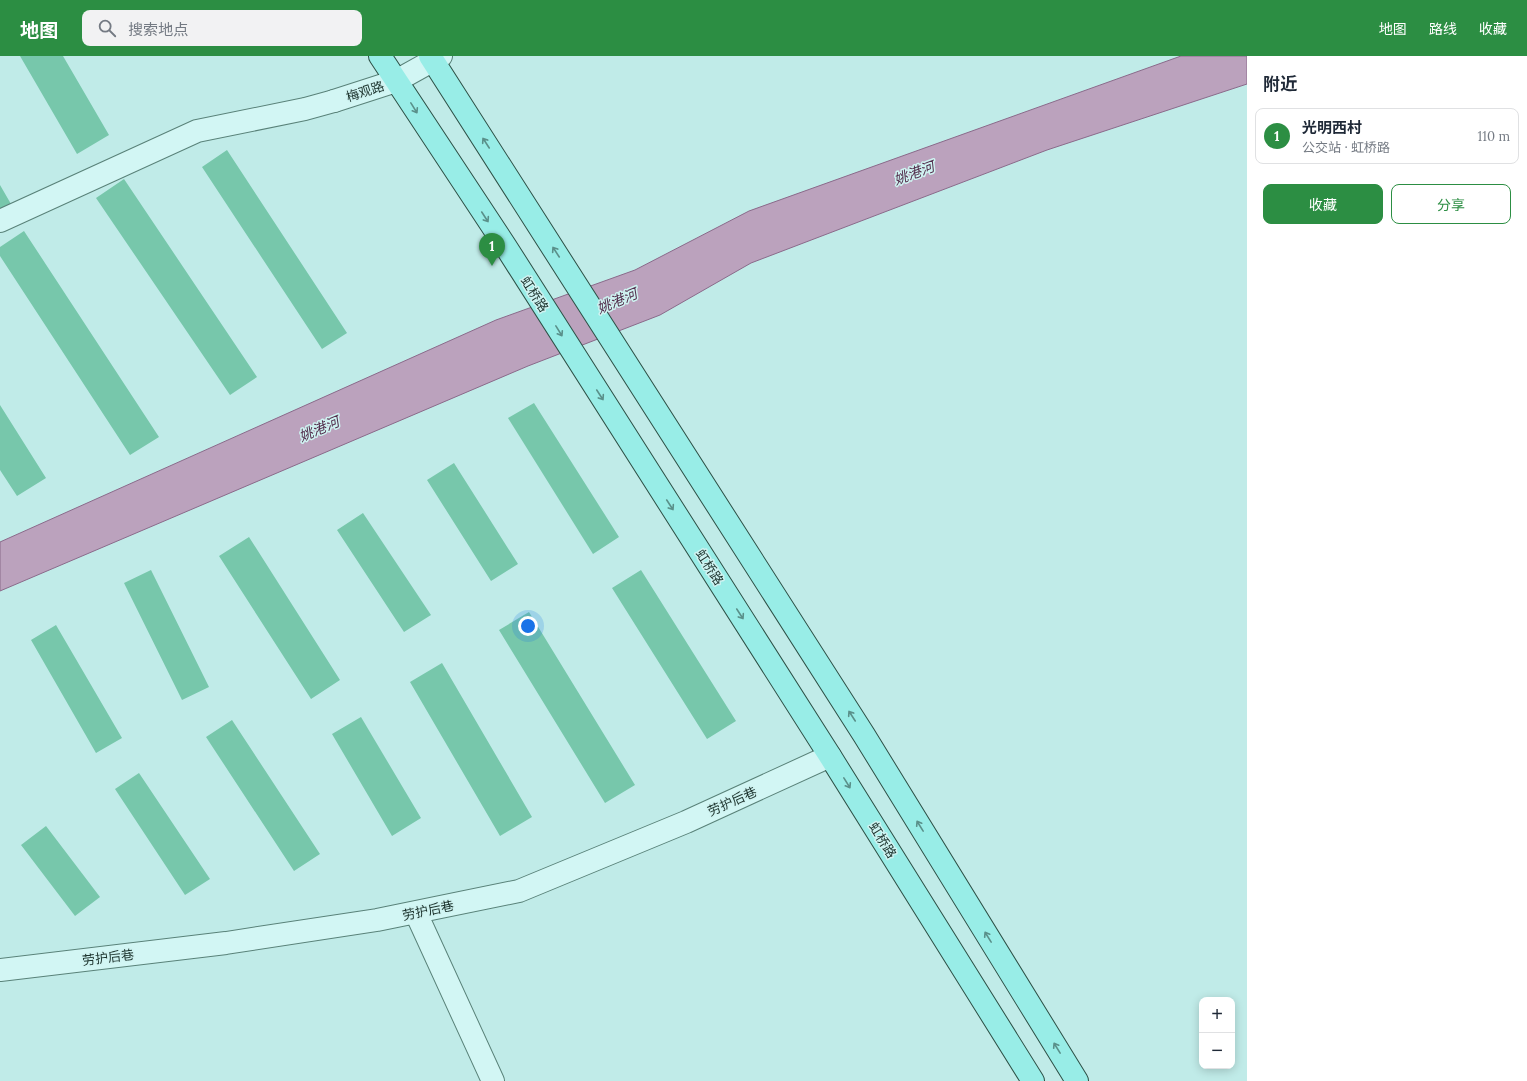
<!DOCTYPE html>
<html lang="zh">
<meta charset="utf-8">
<style>
:root{--surface:#fff;--page:#f2f2f3;--text:#1f2937;--muted:#747a83;--line:#e0e1e3;--accent:#2c8e43}
body{margin:0;font-family:Lora,"Noto Sans SC",serif;background:var(--page);color:var(--text)}
.controls{position:absolute;right:12px;bottom:12px;display:grid;overflow:hidden;border-radius:8px;box-shadow:0 2px 10px #0003}
.controls button{width:36px;height:36px;display:grid;place-items:center;padding:0;border:0;border-bottom:1px solid var(--line);background:var(--surface);color:var(--text);font:20px sans-serif}
.you{position:absolute;left:528px;top:570px;width:14px;height:14px;margin:-10px;border:3px solid #fff;border-radius:50%;background:#1a73e8;box-shadow:0 0 0 6px #1a73e833}
.badge{display:grid;place-items:center;width:26px;height:26px;border-radius:50%;background:var(--accent);color:#fff;font-size:13px;font-weight:700}
.pin{position:absolute;translate:-50% -33px;filter:drop-shadow(0 1px 2px #0008)}
.pin::after{content:'';position:absolute;top:21px;width:14px;height:12px;background:inherit;clip-path:polygon(0 0,100% 0,50% 100%)}
.list{margin:0;padding:0;list-style:none}
h2{display:flex;justify-content:space-between;align-items:center;height:52px;margin:0;padding:0 16px;font-size:17px}
h2 small{font-size:13px;font-weight:400;color:var(--muted)}
.list li{display:grid;grid-template-columns:26px 1fr auto;gap:12px;align-items:center;box-sizing:border-box;height:56px;margin:0 8px 8px;padding:0 8px;border:1px solid var(--line);border-radius:8px}
.list b{display:block;font-size:15px;white-space:nowrap}
.list p{margin:0;font-size:13px;white-space:nowrap;color:var(--muted)}
.list em{font-size:13px;font-style:normal;color:var(--muted)}
.actions{display:flex;gap:8px;padding:12px 16px}
.actions a{flex:1;padding:9px 0;border:1px solid var(--accent);border-radius:8px;text-align:center;font-size:14px;color:var(--accent)}
.actions .main{background:var(--accent);color:#fff}
.icon{flex:none;width:22px;height:22px;fill:none;stroke:currentColor;stroke-width:2;stroke-linecap:round;stroke-linejoin:round}
.map{position:relative;flex:none;width:1247px;height:1025px;overflow:hidden}
header{display:flex;align-items:center;gap:24px;box-sizing:border-box;height:56px;padding:0 20px;background:var(--accent);color:#fff}
header strong{font-size:19px}
nav{display:flex;gap:22px;margin-inline-start:auto;font-size:14px}
.search{width:280px;height:36px;background:var(--page);display:flex;align-items:center;gap:10px;box-sizing:border-box;padding:0 14px;border-radius:8px;color:var(--muted);font-size:15px}
main{display:flex}
aside{flex:1;background:var(--surface)}
.map>svg:first-child{display:block}
.water{fill:#bba2bd;stroke:#8a6a8a}
.building{fill:#77c7ab}
.lines{fill:none;stroke-linecap:round;stroke-linejoin:round}
.minor-casing{stroke:#598279;stroke-width:24}
.tertiary-casing{stroke:#598279;stroke-width:24}
.primary-casing{stroke:#2d5046;stroke-width:24}
.minor{stroke:#d2f6f4;stroke-width:22}
.tertiary{stroke:#d2f6f4;stroke-width:22}
.primary{stroke:#98ede7;stroke-width:22}
.oneway{stroke:#5a908a}
.labels{text-anchor:middle;stroke-width:3;stroke-linejoin:round;paint-order:stroke}
.street-label{font-size:13px;fill:#1c332d;stroke:#cff3f1}
.water-label{font-size:14px;font-style:italic;fill:#522c4b;stroke:#cff3f1}
</style>
<header>
<strong>地图</strong>
<div class="search"><svg class="icon" aria-label="search" viewBox="0 0 24 24"><circle cx="10" cy="10" r="6"/><path d="M15 15l6 6"/></svg>搜索地点</div>
<nav><a>地图</a><a>路线</a><a>收藏</a></nav>
</header>
<main>
<div class="map">
<svg width="1247" height="1025" viewBox="0 0 1247 1025">
<rect width="100%" height="100%" fill="#c0ebe8"/>
<path class="water" d="M1181 0H1247V28L1047 94 751 207 660 259 528 310 0 535V486L38 469 496 264 635 214 749 155Z"/>
<path class="building" d="M20 0H63L109 79 77 98Z
M227 94 347 277 322 293 202 111Z
M124 123 257 321 230 339 96 142Z
M0 129 11 148 0 154Z
M24 175 159 381 130 399 0 200V191Z
M534 347 619 481 593 498 508 362Z
M0 349 46 422 17 440 0 414Z
M454 407 518 508 491 525 427 424Z
M363 457 431 559 404 576 337 474Z
M249 481 340 624 311 643 219 500Z
M151 514 209 631 182 644 124 527Z
M641 514 736 665 707 683 612 532Z
M529 556 635 729 605 747 499 574Z
M56 569 122 682 96 697 31 584Z
M442 607 532 761 500 780 410 626Z
M361 661 421 762 392 780 332 678Z
M232 664 320 798 294 815 206 681Z
M139 717 210 823 185 839 115 733Z
M46 770 100 841 75 860 21 789Z"/>
<g class="lines">
<defs>
<path id="minor" d="M0 165 197 75 305 53 334 45
M416 857 493 1025
M0 914 226 887 377 864 519 835 686 766 830 700"/>
<path id="tertiary" d="M334 45 396 25 441 0"/>
<path id="primary" d="M380 0 506 191 830 700 1033 1025
M430 0 864 679 1077 1025"/>
</defs>
<use href="#minor" class="minor-casing"/>
<use href="#tertiary" class="tertiary-casing"/>
<use href="#primary" class="primary-casing"/>
<use href="#minor" class="minor"/>
<use href="#tertiary" class="tertiary"/>
<use href="#primary" class="primary"/>
</g>
<defs><path id="oneway-shaft" d="M-6 0H5M1.5-3L5.5 0L1.5 3" fill="none" stroke-width="1.6" stroke-linecap="round" stroke-linejoin="round"/></defs>
<g class="oneway">
<use href="#oneway-shaft" transform="translate(414 52) rotate(58)"/>
<use href="#oneway-shaft" transform="translate(486 87) rotate(-123)"/>
<use href="#oneway-shaft" transform="translate(485 161) rotate(57)"/>
<use href="#oneway-shaft" transform="translate(556 196) rotate(-123)"/>
<use href="#oneway-shaft" transform="translate(559 275) rotate(58)"/>
<use href="#oneway-shaft" transform="translate(600 339) rotate(57)"/>
<use href="#oneway-shaft" transform="translate(670 449) rotate(57)"/>
<use href="#oneway-shaft" transform="translate(740 558) rotate(57)"/>
<use href="#oneway-shaft" transform="translate(852 660) rotate(-123)"/>
<use href="#oneway-shaft" transform="translate(847 727) rotate(58)"/>
<use href="#oneway-shaft" transform="translate(920 770) rotate(-122)"/>
<use href="#oneway-shaft" transform="translate(988 881) rotate(-122)"/>
<use href="#oneway-shaft" transform="translate(1057 992) rotate(-122)"/>
</g>
<g class="labels">
<g class="street-label">
<text transform="translate(365 35) rotate(-18)" y="5">梅观路</text>
<text transform="translate(535 238) rotate(57)" y="5">虹桥路</text>
<text transform="translate(710 511) rotate(57)" y="5">虹桥路</text>
<text transform="translate(732 745) rotate(-24)" y="5">劳护后巷</text>
<text transform="translate(883 784) rotate(58)" y="5">虹桥路</text>
<text transform="translate(428 854) rotate(-12)" y="5">劳护后巷</text>
<text transform="translate(108 901) rotate(-7)" y="5">劳护后巷</text>
</g>
<g class="water-label">
<text transform="translate(914 117) rotate(-20)" y="5">姚港河</text>
<text transform="translate(617 245) rotate(-23)" y="5">姚港河</text>
<text transform="translate(319 373) rotate(-23)" y="5">姚港河</text>
</g>
</g>
</svg>
<div class="controls">
<button>+</button>
<button>−</button>
</div>
<div class="you"></div>
<div class="pin badge" style="left:492px;top:210px">1</div>
</div>
<aside>
<h2>附近<small></small></h2>
<ul class="list">
<li><span class="badge">1</span><div><b>光明西村</b><p>公交站 · 虹桥路</p></div><em>110 m</em></li>
</ul>
<div class="actions"><a class="main">收藏</a><a>分享</a></div>
</aside>
</main>
